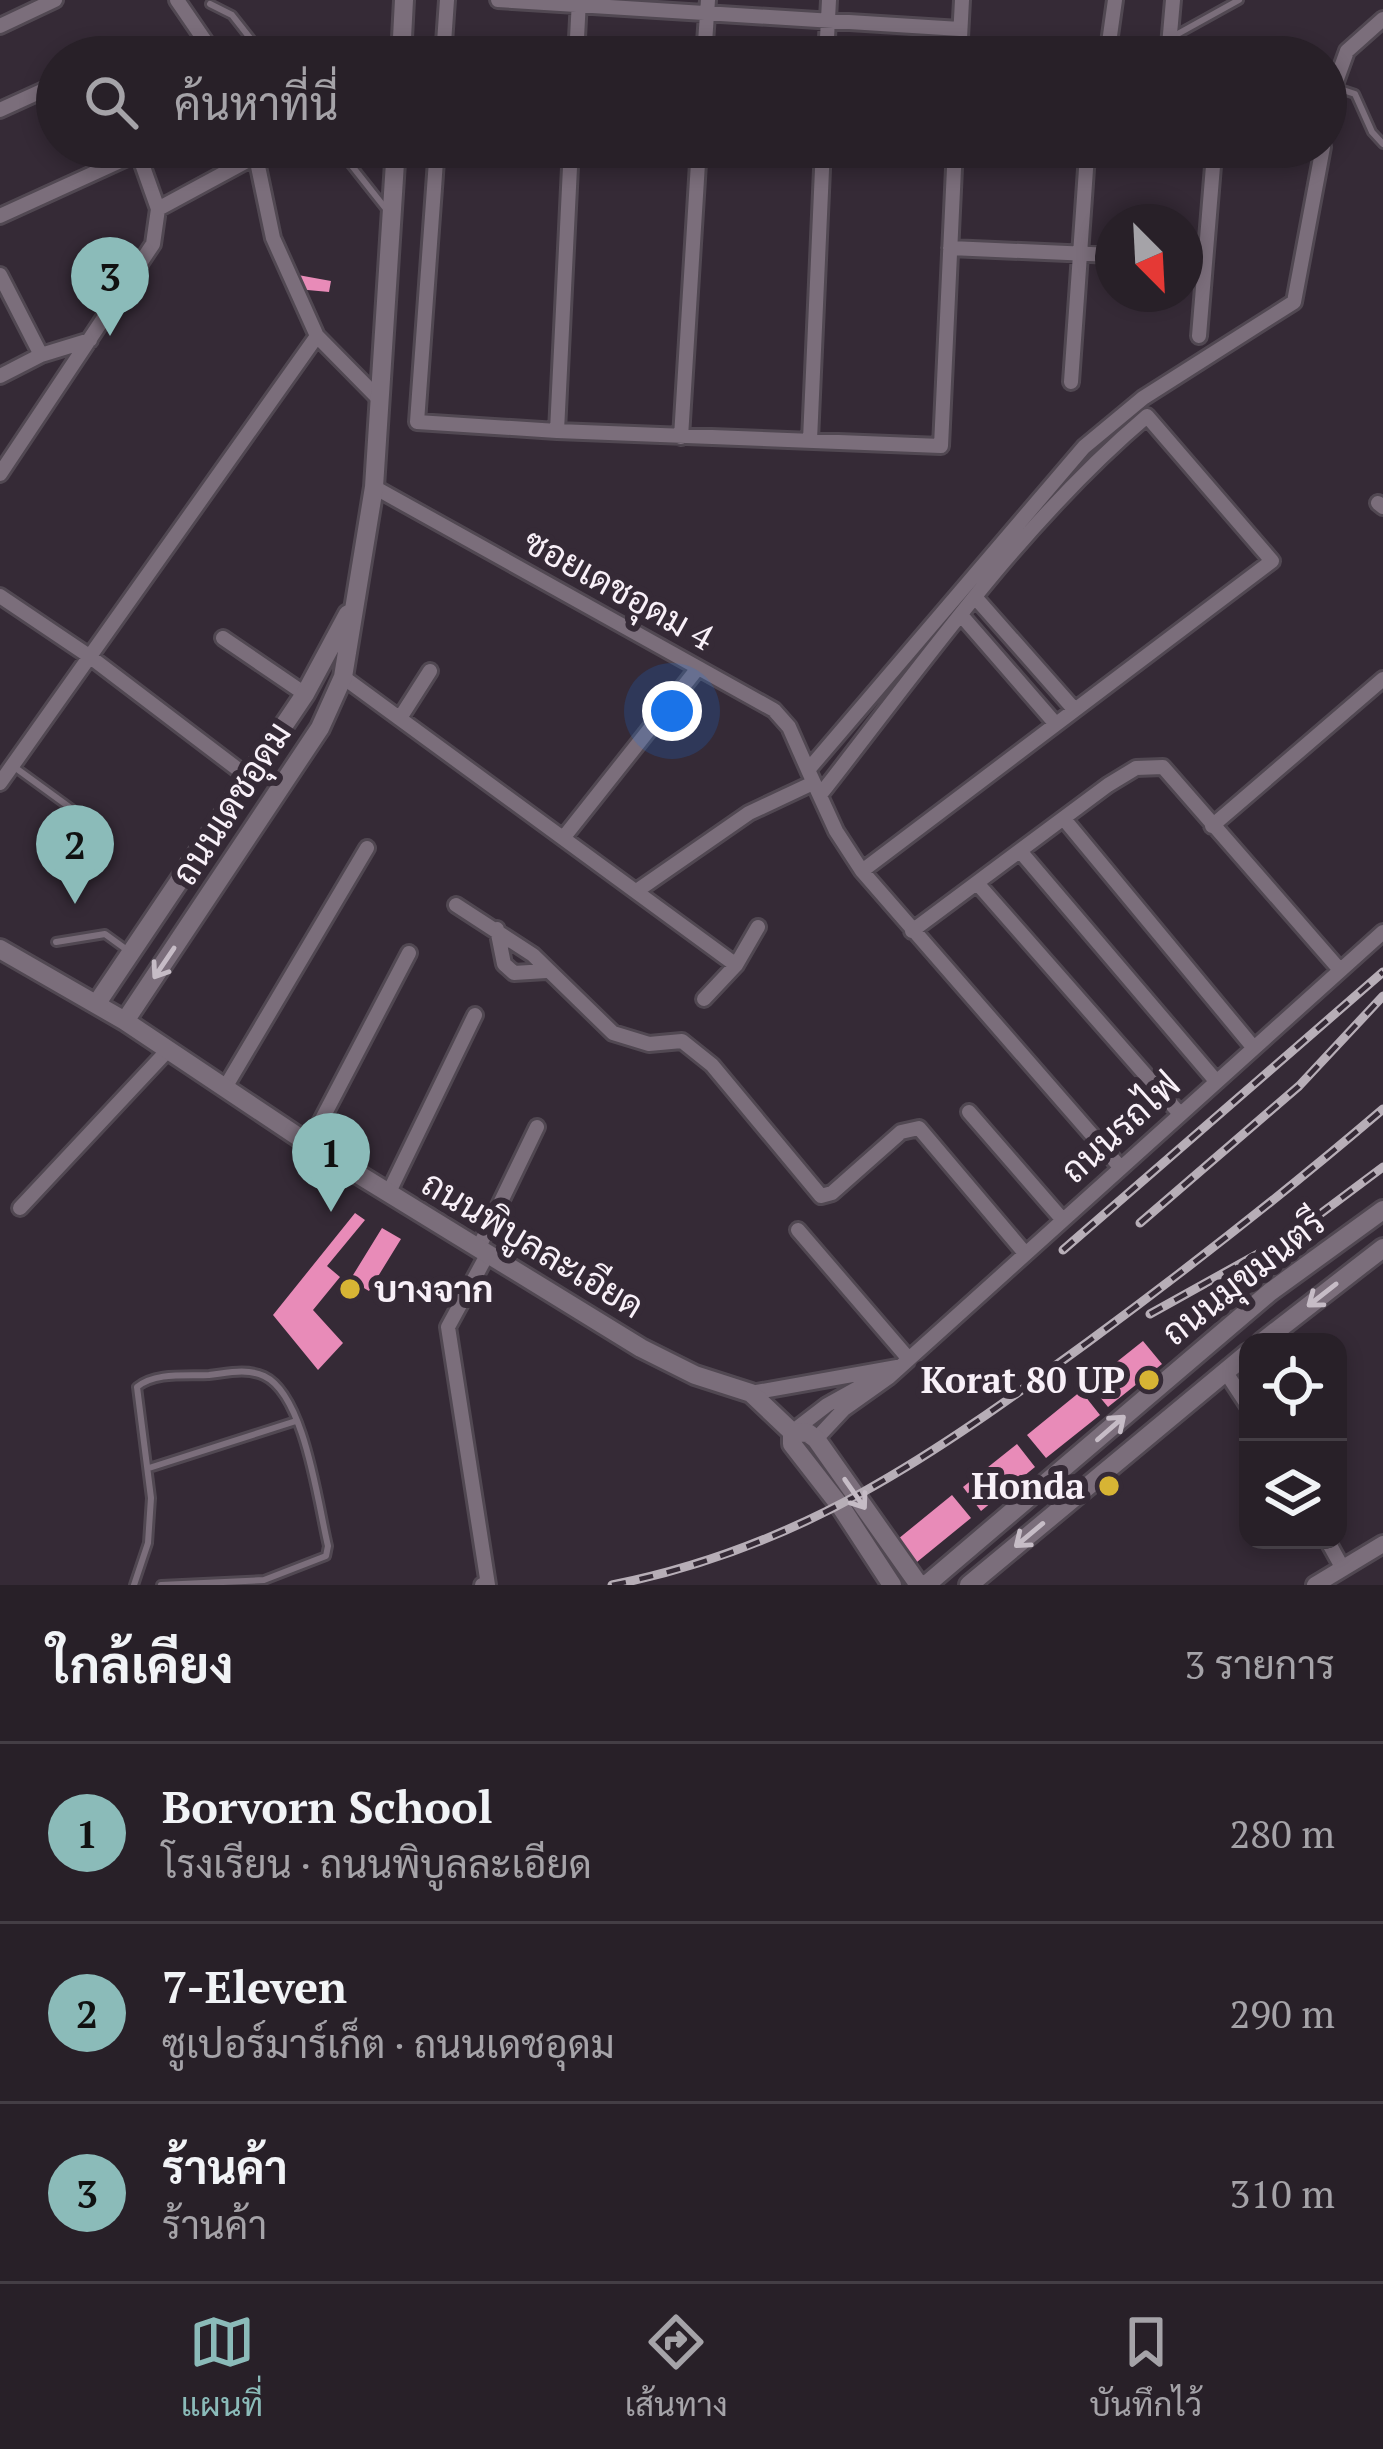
<!DOCTYPE html>
<html lang="th">
<meta charset="utf-8">
<style>
:root{--surface:#282028;--page:#342d34;--text:#f1f3f6;--muted:#a5a3a8;--line:#443e45;--accent:#8bbbb9}
body{margin:0;font-family:"PT Serif",Sarabun,serif;background:var(--page);color:var(--text)}
.controls{position:absolute;right:36px;bottom:36px;display:grid;overflow:hidden;border-radius:24px;box-shadow:0 6px 18px #0003}
.controls button{width:108px;height:108px;display:grid;place-items:center;padding:0;border:0;border-bottom:3px solid var(--line);background:var(--surface);color:var(--text);font:60px sans-serif}
.compass{position:absolute;left:1095px;top:204px;width:108px;height:108px;border-radius:50%;background:var(--surface);box-shadow:0 6px 18px #0003;rotate:156deg}
.you{position:absolute;left:672px;top:711px;width:42px;height:42px;margin:-30px;border:9px solid #fff;border-radius:50%;background:#1a73e8;box-shadow:0 0 0 18px #1a73e833}
.badge{display:grid;place-items:center;width:78px;height:78px;border-radius:50%;background:var(--accent);color:#111;font-size:39px;font-weight:700}
.pin{position:absolute;translate:-50% -99px;filter:drop-shadow(0 3px 6px #0008)}
.pin::after{content:'';position:absolute;top:63px;width:42px;height:36px;background:inherit;clip-path:polygon(0 0,100% 0,50% 100%)}
.list{margin:0;padding:0;list-style:none}
h2{display:flex;justify-content:space-between;align-items:center;height:156px;margin:0;padding:0 48px;font-size:51px}
h2 small{font-size:39px;font-weight:400;color:var(--muted)}
.list li{display:grid;grid-template-columns:78px 1fr auto;gap:36px;align-items:center;box-sizing:border-box;height:180px;padding:0 48px;border-top:3px solid var(--line)}
.list b{display:block;font-size:45px;white-space:nowrap}
.list p{margin:0;font-size:39px;white-space:nowrap;color:var(--muted)}
.list em{font-size:39px;font-style:normal;color:var(--muted)}
.icon{flex:none;width:66px;height:66px;fill:none;stroke:currentColor;stroke-width:2;stroke-linecap:round;stroke-linejoin:round}
.map{position:relative;flex:none;width:1383px;height:1585px;overflow:hidden}
.search{position:absolute;background:var(--surface);box-shadow:0 6px 18px #0003;left:36px;right:36px;top:36px;height:132px;display:flex;align-items:center;gap:30px;box-sizing:border-box;padding:0 42px;border-radius:66px;color:var(--muted);font-size:45px}
.sheet{height:696px;background:var(--surface)}
nav{display:flex;justify-content:space-around;align-items:center;box-sizing:border-box;height:168px;border-top:3px solid var(--line);background:var(--surface);font-size:33px;color:var(--muted)}
nav a{display:grid;justify-items:center;gap:6px}
nav .on{color:var(--accent)}
.map>svg:first-child{display:block}
.building{fill:#e88bb8}
.lines{fill:none;stroke-linecap:round;stroke-linejoin:round}
.service-casing{stroke:#514852;stroke-width:12}
.minor-casing{stroke:#514852;stroke-width:20}
.tertiary-casing{stroke:#514852;stroke-width:22}
.secondary-casing{stroke:#514852;stroke-width:24}
.service{stroke:#7b6e7b;stroke-width:6}
.minor{stroke:#7b6e7b;stroke-width:14}
.tertiary{stroke:#7b6e7b;stroke-width:16}
.secondary{stroke:#7b6e7b;stroke-width:18}
.rail-casing{stroke:#b7aeb7;stroke-width:9}
.rail{stroke:#352a36;stroke-width:4.5;stroke-dasharray:14;stroke-linecap:butt}
.oneway{stroke:#c6bcc6}
.poi-dot{fill:#d7b434;stroke:#352a36;stroke-width:4.5}
.labels{text-anchor:middle;stroke-width:12;stroke-linejoin:round;paint-order:stroke}
.street-label{font-size:36px;fill:#f8f0f8;stroke:#352a36}
.poi-label{font-size:36px;font-weight:bold;fill:#f8f0f8;stroke:#352a36;text-anchor:end}
</style>
<div class="map">
<svg width="1383" height="1585" viewBox="0 0 1383 1585">
<rect width="100%" height="100%" fill="#352a36"/>
<path class="building" d="M298 275 331 281 329 292 297 289Z
M355 1213 365 1220 327 1266 340 1277 313 1310 343 1343 318 1370 273 1315Z
M382 1228 401 1239 369 1291 350 1280Z
M1143 1341 1162 1364 1108 1407 1089 1384Z
M1081 1391 1100 1415 1046 1458 1027 1435Z
M1017 1444 1035 1467 981 1511 963 1487Z
M952 1495 971 1518 917 1562 898 1539Z"/>
<g class="lines">
<defs>
<path id="service" d="M210 4 232 15 265 57
M1174 36 1239 0
M1337 88 1355 94 1372 132 1383 144
M337 147 386 209
M13 766 83 817
M56 942 105 934 127 950
M149 1468 296 1421
M134 1585 148 1543 151 1498 137 1387C155 1372 186 1376 209 1375 227 1373 247 1368 264 1376 305 1395 318 1505 328 1546L326 1556 264 1580 161 1585"/>
<path id="minor" d="M177 0 216 57
M498 0 960 29
M0 26 55 0
M443 57 447 0
M576 57 579 0
M704 57 708 0
M826 57 829 0
M959 57 962 0
M1107 57 1115 0
M1168 57 1173 0
M0 110 57 84
M1326 129 1334 87 1347 51 1383 19
M136 147 158 209
M437 147 417 422 557 431 941 446 955 147
M1213 147H1236
M255 152 273 238 317 336 380 400
M0 216 138 153
M950 248 1113 255
M0 275 41 355
M1199 336 1213 166
M0 376 41 355 90 340
M1071 382 1087 155
M557 431 571 147
M681 437 699 147
M810 440 823 147
M0 474 153 244 158 209 256 156
M374 487 774 710 789 727 808 770
M1378 503 1383 507
M0 596 89 656 248 777
M975 597 1073 708
M961 615 1054 722
M223 638 305 694
M343 677 736 965
M400 718 430 671
M0 783 317 336
M820 795C923 664 1020 524 1147 416L1272 561 862 871
M1064 819 1253 1047
M1212 826 1383 679
M564 837 698 668
M1020 851 1216 1081
M977 883 1180 1114
M638 890 749 813 813 783
M456 905 533 955 613 1033 649 1044 682 1041 712 1065 821 1196 832 1193 901 1132 919 1128 1024 1252
M497 929 504 964 514 973 546 971
M912 931 1108 785 1136 768 1163 767 1340 970
M704 999 736 965 758 927
M226 1086 367 848
M969 1112 1062 1219
M309 1144 409 953
M1120 1167 862 871 836 831 808 770 1084 447 1143 398 1294 302 1323 147
M388 1194 475 1015
M20 1208 169 1049
M798 1230 908 1358
M478 1249 537 1127
M1225 1371 1248 1406
M751 1393 897 1367
M792 1432 827 1405 872 1380
M816 1439 844 1409 889 1377 1383 932
M1327 1540 1342 1567
M482 1585H488L448 1327 487 1255"/>
<path id="tertiary" d="M1315 1585 1383 1544"/>
<path id="secondary" d="M401 57 404 0
M0 949 125 1021 309 1144 641 1348 695 1375 751 1393 792 1432 808 1433 816 1439 919 1585
M97 1003 305 694 348 614
M125 1021 320 728 343 677 374 487 396 147
M1262 1342 1383 1248
M792 1432V1444L841 1507 892 1585
M926 1585 1270 1292 1383 1210
M969 1585 1248 1353"/>
</defs>
<use href="#service" class="service-casing"/>
<use href="#minor" class="minor-casing"/>
<use href="#tertiary" class="tertiary-casing"/>
<use href="#secondary" class="secondary-casing"/>
<use href="#service" class="service"/>
<use href="#minor" class="minor"/>
<use href="#tertiary" class="tertiary"/>
<use href="#secondary" class="secondary"/>
<defs>
<path id="rail" d="M1140 1223 1299 1086 1383 996
M1063 1250 1383 972
M1150 1314 1292 1235 1383 1167
M612 1585C804 1547 933 1455 1088 1342 1190 1267 1287 1191 1383 1109"/>
</defs>
<use href="#rail" class="rail-casing"/>
<use href="#rail" class="rail"/>
</g>
<defs><path id="oneway-shaft" d="M-6 0H5M1.5-3L5.5 0L1.5 3" fill="none" stroke-width="1.6" stroke-linecap="round" stroke-linejoin="round" transform="scale(3)"/></defs>
<g class="oneway">
<use href="#oneway-shaft" transform="translate(164 963) rotate(124)"/>
<use href="#oneway-shaft" transform="translate(1322 1295) rotate(142)"/>
<use href="#oneway-shaft" transform="translate(1111 1428) rotate(-41)"/>
<use href="#oneway-shaft" transform="translate(855 1494) rotate(55)"/>
<use href="#oneway-shaft" transform="translate(1029 1535) rotate(140)"/>
</g>
<g class="poi-dot">
<circle cx="350" cy="1289" r="12"/>
<circle cx="1149" cy="1380" r="12"/>
<circle cx="1109" cy="1486" r="12"/>
</g>
<g class="labels">
<g class="street-label">
<text transform="translate(619 589) rotate(29)" y="13">ซอยเดชอุดม 4</text>
<text transform="translate(231 803) rotate(-57)" y="13">ถนนเดชอุดม</text>
<text transform="translate(1120 1127) rotate(-42)" y="13">ถนนรถไฟ</text>
<text transform="translate(533 1244) rotate(31)" y="13">ถนนพิบูลละเอียด</text>
<text transform="translate(1243 1277) rotate(-38)" y="13">ถนนมุขมนตรี</text>
</g>
<g class="poi-label">
<text x="374" y="1302" text-anchor="start">บางจาก</text>
<text x="1125" y="1393">Korat 80 UP</text>
<text x="1085" y="1499">Honda</text>
</g>
</g>
</svg>
<div class="controls">
<button><svg class="icon" aria-label="locate" viewBox="0 0 24 24"><circle cx="12" cy="12" r="6"/><path d="M12 2v4M12 18v4M2 12h4M18 12h4"/></svg></button>
<button><svg class="icon" aria-label="layers" viewBox="0 0 24 24"><path d="M12 4l9 5-9 5-9-5zM3 14l9 5 9-5"/></svg></button>
</div>
<svg class="compass" viewBox="-18 -18 36 36"><path d="M0-13l5 13h-10z" fill="#e53935"/><path d="M0 13l5-13h-10z" fill="#a5a3a8"/></svg>
<div class="you"></div>
<div class="pin badge" style="left:331px;top:1212px">1</div>
<div class="pin badge" style="left:75px;top:904px">2</div>
<div class="pin badge" style="left:110px;top:336px">3</div>
<div class="search"><svg class="icon" aria-label="search" viewBox="0 0 24 24"><circle cx="10" cy="10" r="6"/><path d="M15 15l6 6"/></svg>ค้นหาที่นี่</div>
</div>
<section class="sheet">
<h2>ใกล้เคียง<small>3 รายการ</small></h2>
<ul class="list">
<li><span class="badge">1</span><div><b>Borvorn School</b><p>โรงเรียน · ถนนพิบูลละเอียด</p></div><em>280 m</em></li>
<li><span class="badge">2</span><div><b>7-Eleven</b><p>ซูเปอร์มาร์เก็ต · ถนนเดชอุดม</p></div><em>290 m</em></li>
<li><span class="badge">3</span><div><b>ร้านค้า</b><p>ร้านค้า</p></div><em>310 m</em></li>
</ul>
</section>
<nav>
<a class="on"><svg class="icon" aria-label="map" viewBox="0 0 24 24"><path d="M3 6l6-2 6 2 6-2v14l-6 2-6-2-6 2zM9 4v14M15 6v14"/></svg>แผนที่</a>
<a><svg class="icon" aria-label="directions" viewBox="0 0 24 24"><path d="M12 3l9 9-9 9-9-9zM9 14v-3h6M13 9l2 2-2 2"/></svg>เส้นทาง</a>
<a><svg class="icon" aria-label="saved" viewBox="0 0 24 24"><path d="M7 4h10v16l-5-4-5 4z"/></svg>บันทึกไว้</a>
</nav>
